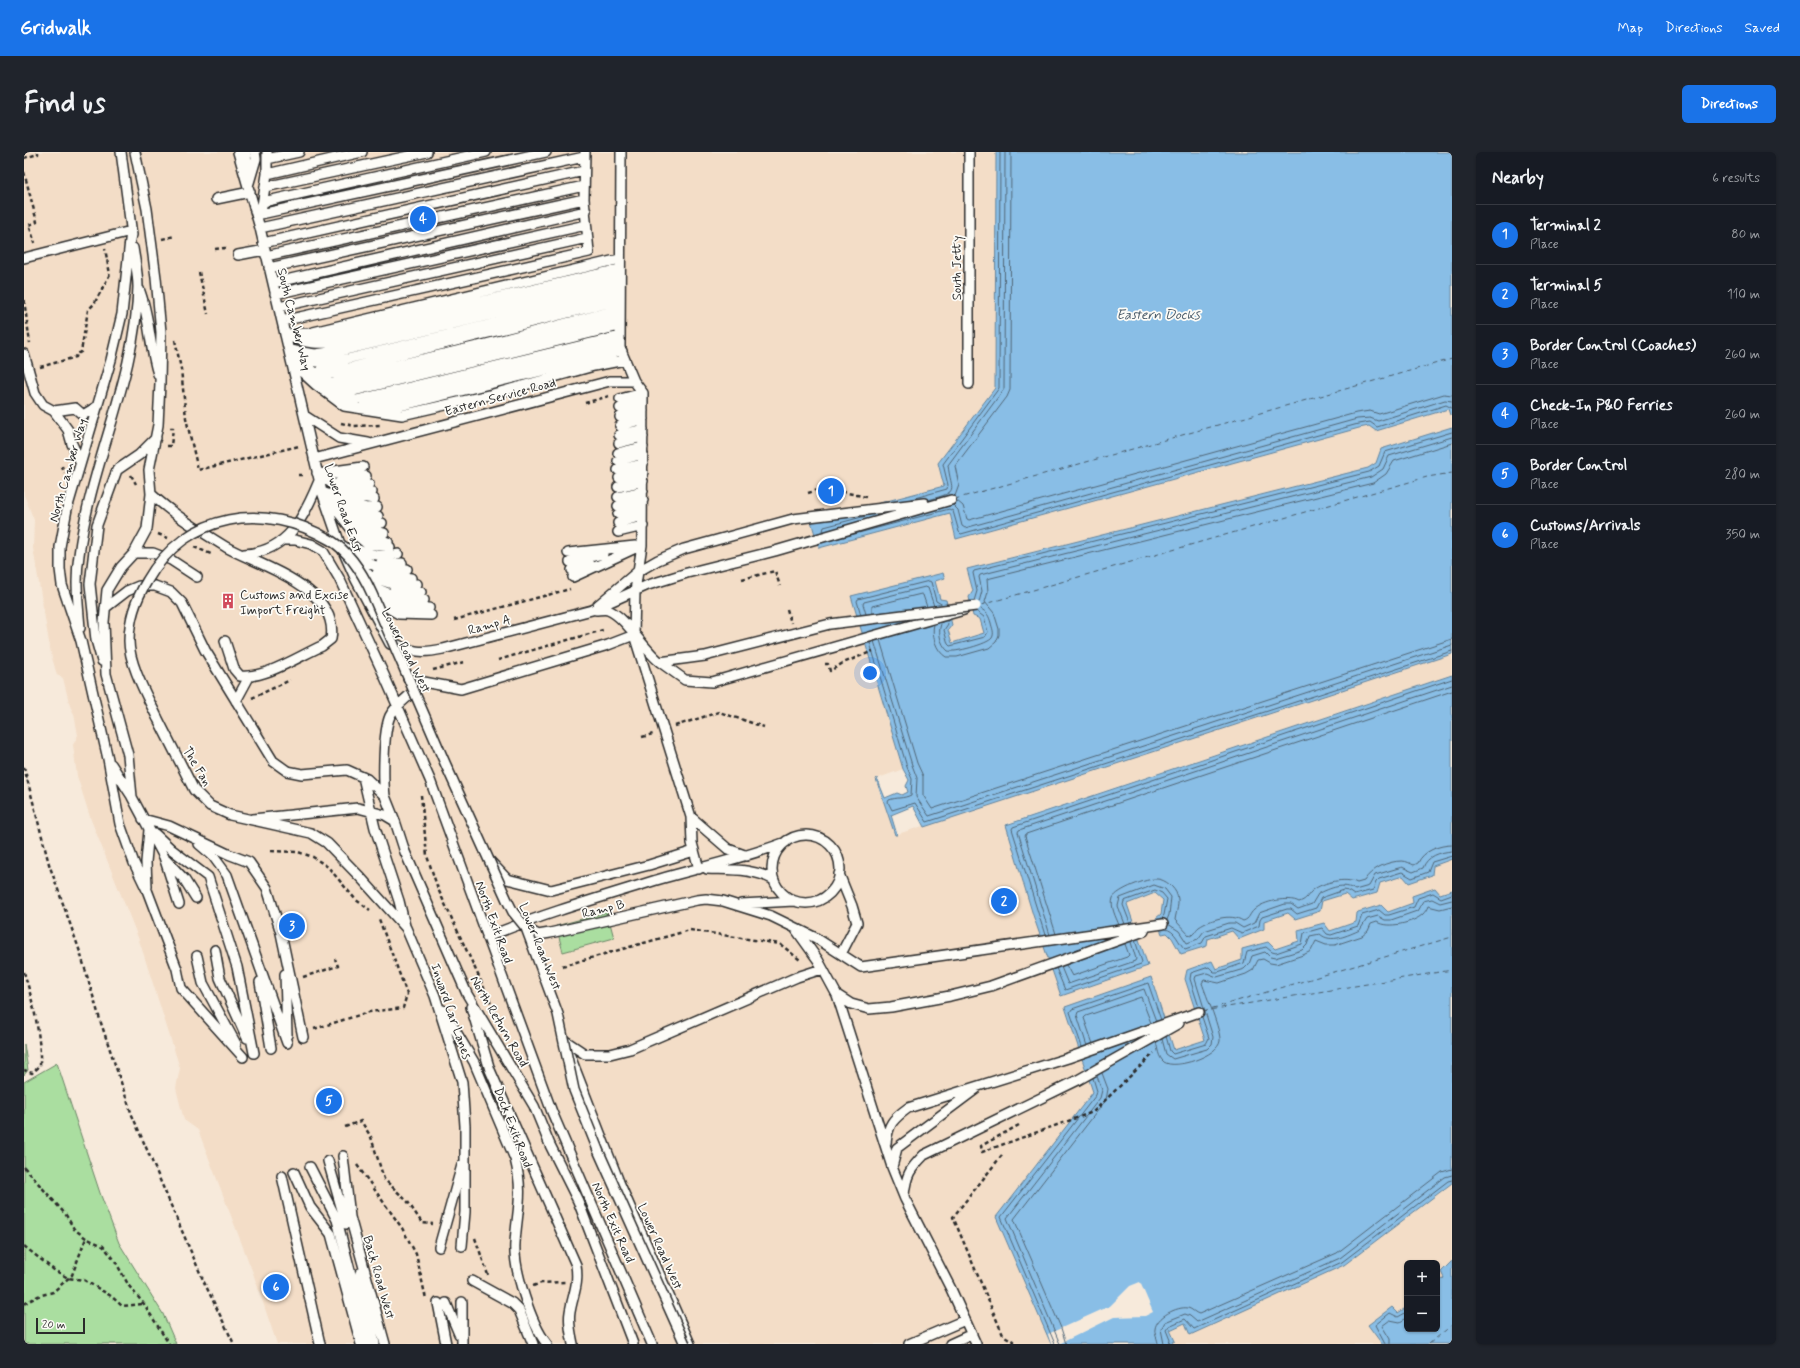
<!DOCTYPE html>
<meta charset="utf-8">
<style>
:root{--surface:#171b24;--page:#20242c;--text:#f1f3f6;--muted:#9ea1a6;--line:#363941;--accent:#1a73e8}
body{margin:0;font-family:Mynerve,sans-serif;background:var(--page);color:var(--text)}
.controls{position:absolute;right:12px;bottom:12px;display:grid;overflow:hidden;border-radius:6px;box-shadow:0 1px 3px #0004}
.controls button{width:36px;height:36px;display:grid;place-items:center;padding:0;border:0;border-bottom:1px solid var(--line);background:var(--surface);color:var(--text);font:20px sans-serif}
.scale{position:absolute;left:12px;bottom:10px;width:49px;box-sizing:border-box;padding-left:4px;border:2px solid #2b2b2b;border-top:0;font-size:11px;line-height:14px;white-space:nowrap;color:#2b2b2b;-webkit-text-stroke:3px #fdfcf7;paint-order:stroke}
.you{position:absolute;left:846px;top:521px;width:14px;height:14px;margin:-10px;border:3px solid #fff;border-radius:50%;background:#1a73e8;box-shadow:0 0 0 6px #1a73e833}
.badge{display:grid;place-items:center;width:26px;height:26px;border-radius:50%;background:var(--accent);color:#fff;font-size:13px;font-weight:700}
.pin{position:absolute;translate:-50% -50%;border:2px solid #fff;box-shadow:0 1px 4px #0006}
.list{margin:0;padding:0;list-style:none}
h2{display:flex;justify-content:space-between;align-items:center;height:52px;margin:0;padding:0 16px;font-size:17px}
h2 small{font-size:13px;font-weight:400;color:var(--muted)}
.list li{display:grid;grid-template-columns:26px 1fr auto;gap:12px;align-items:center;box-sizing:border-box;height:60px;padding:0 16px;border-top:1px solid var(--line)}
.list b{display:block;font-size:15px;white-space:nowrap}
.list p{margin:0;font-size:13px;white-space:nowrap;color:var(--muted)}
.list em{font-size:13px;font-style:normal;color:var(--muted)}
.map{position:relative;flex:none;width:1428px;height:1192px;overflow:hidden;border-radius:6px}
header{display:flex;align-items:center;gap:24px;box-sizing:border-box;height:56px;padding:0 20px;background:var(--accent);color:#fff}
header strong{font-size:19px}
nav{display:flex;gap:22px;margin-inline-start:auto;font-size:14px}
.intro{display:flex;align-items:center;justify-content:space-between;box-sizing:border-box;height:96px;padding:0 24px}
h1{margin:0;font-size:28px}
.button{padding:10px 18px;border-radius:6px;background:var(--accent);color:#fff;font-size:14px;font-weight:700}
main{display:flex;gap:24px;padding:0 24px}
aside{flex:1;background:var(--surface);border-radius:6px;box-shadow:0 1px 3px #0004}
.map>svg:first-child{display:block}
.built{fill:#f3ddc7}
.green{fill:#aadea0;stroke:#6a8466}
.water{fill:#89bee6;stroke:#63839b}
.pier{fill:#f7eadb}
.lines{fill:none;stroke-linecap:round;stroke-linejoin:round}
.shore{stroke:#516676;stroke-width:1}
.ferry{stroke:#4c5e6c;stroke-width:1;stroke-dasharray:5 4;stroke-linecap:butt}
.lane-casing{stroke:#2b2b2b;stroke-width:12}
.path{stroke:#2b2b2b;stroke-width:2.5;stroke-dasharray:4 3;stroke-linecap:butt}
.lane{stroke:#fdfcf7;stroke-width:9}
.lane-bridge-casing{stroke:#2b2b2b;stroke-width:12;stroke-linecap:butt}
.lane-bridge{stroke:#fdfcf7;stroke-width:9}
.labels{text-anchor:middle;stroke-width:3.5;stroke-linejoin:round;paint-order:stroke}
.street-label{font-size:13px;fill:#2b2b2b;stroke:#fdfcf7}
.poi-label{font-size:13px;fill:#2b2b2b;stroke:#fdfcf7;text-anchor:start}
.water-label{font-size:14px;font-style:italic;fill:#4c5e6c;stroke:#fdfcf7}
</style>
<header>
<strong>Gridwalk</strong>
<nav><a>Map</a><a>Directions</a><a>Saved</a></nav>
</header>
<div class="intro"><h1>Find us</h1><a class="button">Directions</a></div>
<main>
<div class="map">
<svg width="1428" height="1192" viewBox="0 0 1428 1192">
<rect width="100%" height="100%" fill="#f7eadb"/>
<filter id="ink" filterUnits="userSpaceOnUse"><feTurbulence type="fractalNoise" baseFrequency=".025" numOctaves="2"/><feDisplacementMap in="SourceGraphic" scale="8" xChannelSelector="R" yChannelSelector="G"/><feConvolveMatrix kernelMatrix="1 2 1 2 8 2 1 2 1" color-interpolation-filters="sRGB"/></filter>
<g filter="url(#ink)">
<path class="built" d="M0 0H972L971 236 914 311 920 334 787 369 795 396 926 361 932 387 1335 276 1345 274 1352 279 1424 257 1426 263 1428 262V275L1357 297 1352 311 1344 316 943 417 949 439 945 445 949 464 956 467 961 481 927 491 924 478 928 473 922 448H916L911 429 828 444 879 617 852 627 871 683 1428 502V523L982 672 1124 814 1103 752 1131 741 1139 748 1137 762 1138 782 1143 781 1148 786 1157 802 1183 787 1264 761 1272 767 1298 749 1322 742 1328 748 1353 741 1355 731 1379 724 1385 731 1408 723 1409 714 1428 707V738L1416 742 1388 744 1389 751 1364 760 1357 753 1334 760 1333 761 1332 770 1306 779H1274L1276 789 1250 797 1244 790 1218 808 1192 817 1188 809 1163 818 1162 827 1181 888 1149 898 1146 881 1041 855 1069 940 972 1065 1027 1192H253L229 1121 174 978 160 968 152 936 156 916 115 788 67 668 53 624 49 593 54 583 50 562 46 554 39 526 33 523 27 502 9 396 10 368 0 343Z
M1428 1031V1109L1417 1119 1420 1126 1413 1132V1111H1383V1155L1374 1162 1368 1155 1344 1173 1358 1192H1145L1151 1189 1146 1178 1161 1171 1166 1182 1320 1113Z"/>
<path class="green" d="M583 760 590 786 539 800 532 774Z
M0 892 4 918 0 923Z
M33 911 76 1041 95 1091 139 1162 152 1192H0V930Z"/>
<path class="water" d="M972 0H1428V262L1426 263 1424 257 1352 279 1345 274 1335 276 932 387 926 361 795 396 787 369 920 334 914 311 971 236Z
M1428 275V502L900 675 889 654 867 663 873 683H871L852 627 853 626 861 646 873 641 878 643 884 640 882 634 885 628 879 617 827 444 919 421 921 426 911 429 916 447 922 448 928 473 924 478 928 491 960 481 956 467 949 464 945 445 949 439 943 417 1344 316 1352 311 1357 297Z
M1428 523V707L1409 714 1408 723 1385 731 1379 724 1356 731 1353 741 1328 748 1321 742 1298 749 1296 759 1271 767 1264 761 1240 769V777L1215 787 1208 779 1184 787 1183 794 1157 802 1148 786 1143 781 1138 782 1132 766 1137 762 1139 748 1131 741 1103 752 1124 814 1037 844 1009 763 982 673Z
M1411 736 1416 742 1428 738V1031L1320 1113 1166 1183 1161 1171 1146 1178 1151 1189 1145 1192H1027L972 1065 1069 940 1041 855 1127 825 1150 898 1181 888 1161 827 1163 818 1188 809 1192 817 1218 808V797L1244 790 1251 797 1275 789 1274 778 1300 771 1306 779 1332 770 1333 761 1334 760 1357 753 1364 760 1389 751 1388 744Z
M1428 1109V1192H1358L1344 1173 1368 1155 1374 1161 1383 1155V1177H1413V1132L1420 1126 1417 1120Z"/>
<path class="pier" d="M1116 1130 1129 1160 1121 1164 1090 1165 1035 1192H1027L1024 1182 1086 1154 1106 1134Z"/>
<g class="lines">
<path class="shore" d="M931 344 935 333 931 314 983 245 986 238 987 0
M887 347 923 337 924 333 919 312 975 236 976 0
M904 348C937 339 927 340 924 313L980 237 981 0
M932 348 939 354 943 367 945 368 1332 261 1346 259 1355 262 1420 242 1428 243
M929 353 934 358 938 374 941 376 1333 267 1346 266 1354 269 1421 248 1428 249
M799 379 800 375 846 363
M808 388 925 357 929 359 935 380 937 382 1334 272 1346 270 1353 275 1422 253 1428 256
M950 449 953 439 949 421 950 419 1345 320 1355 314 1361 300 1428 280
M955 450 958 439 955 425 956 423 1347 325 1359 317 1365 304 1428 285
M848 461V454L897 442 899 443 903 455
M842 462 839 452 840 450 901 435 904 436 910 454
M837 463 833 449 834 447 905 429 907 430 912 449 919 453
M923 469 924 472 920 478 924 492 926 494 961 485 964 480 960 465 952 459
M918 470C913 478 916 492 924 499 930 501 964 492 968 486 971 481 968 476 967 471 965 464 963 460 957 457
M910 472C907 483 912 499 922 505H933L965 496 972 490 975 483V477L970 461 961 450 964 440 963 427 1349 331 1362 322 1370 309 1428 291
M856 488 893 611 899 624V643L908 657 1428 487
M850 489 888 613 893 626 892 645 905 664 1428 493
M846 491 883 615 888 627 887 643C879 647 873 645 865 648L864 650 868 658 891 651 903 670 1428 499
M1106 771 1099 753 1100 749 1131 738 1138 741 1143 747 1140 763 1137 767
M1101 772 1094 754 1096 746 1130 733 1141 737 1147 745 1145 763 1143 768
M1144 772 1155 779 1163 791 1174 787 1180 779 1205 771H1211L1219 776 1230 771 1235 761 1261 752H1267L1274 757 1288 752 1294 742C1306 736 1320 730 1331 738L1345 734 1351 723 1378 715 1389 720 1399 716C1403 704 1416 700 1428 699
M1095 773C1092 765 1086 755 1089 746 1093 738 1123 726 1133 727 1141 727 1151 736 1153 743 1156 751 1152 760 1151 768L1166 784C1171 782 1171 778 1175 775 1187 767 1207 761 1219 769 1226 767 1225 762 1230 758 1239 749 1265 744 1275 750 1284 747 1283 743 1289 738 1299 730 1322 725 1333 731L1340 729C1347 717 1363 709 1378 709 1383 709 1387 712 1390 713L1394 711C1399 699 1415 693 1428 693
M1141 777C1152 778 1154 791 1161 797L1178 791 1182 784 1207 776 1218 781 1235 774 1236 768 1238 765 1263 757H1267L1273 762 1292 756 1297 746 1320 738 1324 739 1330 743 1349 738 1352 730 1355 727 1378 720 1388 726 1404 720 1408 710 1428 704
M1032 782 1001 684 1002 682 1428 539
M1021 783 988 677 989 675 1428 527
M1026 783 994 680 995 678 1428 533
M1042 813 1048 824 1103 805 1105 803 1101 792
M1037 815 1044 832 1111 809 1112 807 1107 790
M1032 816 1041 838 1117 812 1118 810 1111 788
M1175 855 1166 827 1167 821 1185 815 1190 820H1194L1220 811 1223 800 1242 795 1248 800 1252 801 1278 792 1280 781 1298 776 1303 782 1307 783 1334 774 1338 763 1355 758 1361 763H1365L1390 755 1394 746 1409 741 1417 746 1428 742
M1142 884 1146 899 1149 902 1182 892 1185 886 1178 865
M1138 887 1142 902 1149 907 1183 897 1188 892 1189 885 1171 827 1172 824 1183 821 1193 825 1220 817 1225 812 1228 804 1241 800 1246 805 1251 806 1278 798 1283 793 1286 784 1296 782C1307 792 1324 783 1336 778L1343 767 1354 764 1361 768H1367L1393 759 1399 749 1408 747 1416 751 1428 748
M1132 890C1134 897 1134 905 1140 910 1151 918 1194 904 1196 889 1197 879 1182 843 1178 831L1180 828 1195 831 1222 822 1229 818 1234 808 1239 807 1246 811 1252 812 1279 803 1287 799 1292 789 1302 793H1311L1338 784 1344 779 1347 772 1353 770C1363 777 1390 771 1399 762 1401 760 1403 757 1404 754L1416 757 1428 754
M1069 892 1060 866 1062 864 1117 845 1127 871
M1063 894 1053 863 1054 860 1120 837 1132 869
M1058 895 1046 860 1048 857 1124 831 1137 868
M1031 1192 977 1065 1072 943 1073 939 1069 926
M1036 1192 983 1066 1076 946 1078 938 1073 924
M1042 1192 1037 1176 990 1067 1082 948 1084 937 1078 921
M1134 1192C1134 1187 1130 1182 1131 1177 1132 1165 1153 1154 1164 1156 1168 1157 1171 1161 1175 1162L1313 1101 1418 1020 1428 1017
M1140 1192 1137 1177 1141 1170 1161 1162 1166 1164 1173 1170 1316 1106 1421 1025 1428 1023
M1145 1192 1146 1188 1142 1178 1145 1174 1161 1167 1170 1177 1318 1110 1424 1029 1428 1028
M1361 1192 1351 1173 1366 1161 1374 1165 1383 1160
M1366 1192V1187L1358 1174 1366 1168 1376 1170 1383 1166"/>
<path class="ferry" d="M931 347 1428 207
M957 453 1403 325 1428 321
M1179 859 1428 785
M1179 859 1428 818
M1405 1192 1428 1173"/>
<defs>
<path id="lane" d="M97 0 108 83
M111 0 123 57 132 126 137 180 136 231 134 273 125 318 127 342 123 377 110 401 97 415 83 438 80 470 82 522 104 603 108 645 140 705 155 752
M214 0 236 76 298 340 316 392 332 428 366 492
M222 0 223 15
M597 0 596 196 610 229 619 241 618 393 611 439 610 483 667 665 668 691 675 717
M243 7 275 0
M243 22 338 0
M224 34 232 7 231 0
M241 35 403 0
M192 47 226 40
M239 50 462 0
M238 54 243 22V0
M237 62 522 0
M236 76 560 5
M107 79 98 162 87 208 43 357 36 395V417L38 433 57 489 84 607 96 672 110 711 123 738 153 817 157 836 219 905
M239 91 560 19
M214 103 241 98
M242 104 560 34
M0 106 107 79
M245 116 560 47
M249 131 562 59
M115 137C126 164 125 194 134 222
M251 142 562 73
M255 155 563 86
M258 169 565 100 560 47 561 0
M262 182 285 181 596 107
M261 183C283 193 296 192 319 190L596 124
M286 186 317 182 596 117
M265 198 291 202 321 198 596 132
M0 202 11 241 19 253 30 259 44 278 48 292 56 309
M273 207 293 210 323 207 596 141
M273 210 291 220 327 224 454 194 596 157
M268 211 292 233 320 254 378 263 465 243 570 214 601 208
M298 217 324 216 596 148
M285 224 306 231 328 232 456 202 596 165
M945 232V0
M298 235 309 238 330 239 596 174
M310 244 332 248 596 184
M596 247 619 241
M339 255 461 226 596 191
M596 256 619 250
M360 258 598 199
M30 259 51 256 59 263 74 254
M281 264 315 286 344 291
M596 265 619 259
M596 274 619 267
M595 283 619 277
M595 291 619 285
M594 301 619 295
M290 307 586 229H610
M594 309 619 302
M594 318 619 312
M310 319 339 315
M293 321 324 343 350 347
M294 321 342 324
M595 326 619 320
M317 328 338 332H345
M314 331 339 340H348
M594 335 619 329
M298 340 342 356 353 355
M127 342C150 363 176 379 202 395 236 414 316 436 307 487L298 494C275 504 241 527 216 524L210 517 201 489
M594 345 619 339
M303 346 332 383 343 392 366 395
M315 349 344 363 354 364
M311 351 345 377 360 381
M594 354 619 348
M594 362 618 356
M336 364 346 370 358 371
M327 370 344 384 364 390
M594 371 618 364
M594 380 619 374
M259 388H271L287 392 299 399 315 426 360 523 406 628 528 960 628 1192
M316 392C340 408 352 421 383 417
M329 396C344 402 358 406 374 402
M110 401H129L147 408 173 425
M544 401 611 394
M220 402C264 400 280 365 295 329
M332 409 347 425 368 432H393
M357 410 367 412 378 411
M546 410 579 402
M548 418 566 412
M353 421 387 426
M549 425 618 393
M352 436 380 448H400
M370 438 380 441 397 440
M346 439 377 454 405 456
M347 446 375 462 407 463
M574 453 613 420 634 408 660 397 769 367 900 351
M81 456 103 439 115 434H131L147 440 158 451 181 498 249 609 263 619 278 622 323 618 343 627 361 644 371 669
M572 458C575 458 581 457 584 458 602 465 619 497 636 510L681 504
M56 476C54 451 51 428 55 403 66 312 112 227 114 135 114 122 111 109 109 96
M369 490C386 501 400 501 419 497L568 458 624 433 663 421 751 399 927 348
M78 509 72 488 66 432 73 373 93 318 115 303 132 286
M636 510 661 528 688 530 940 458
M384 527 437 537 584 493 610 483
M212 549 225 525
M133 565 170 638 186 654 206 663 287 681 303 691 337 726 382 776 411 844 438 930 441 974V1060L438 1094
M87 612 107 643
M339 625 351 676 375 749 381 774
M361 644C359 627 359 580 366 564 370 555 383 546 390 539
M667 665 704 697 723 704
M119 667 145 674 204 702 225 710 243 736 257 781 279 885
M229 667 334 656 361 663 371 669 381 700 443 842 510 954 526 993 554 1049 609 1192
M131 682 147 697 184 725 213 815 230 901
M748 717a34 34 0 1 1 68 0a34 34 0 1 1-68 0Z
M175 692 189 704 203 723 263 891
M142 708 160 727 172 746
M466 709 483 727 527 738 625 713 670 699
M683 717C705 718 730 716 750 728
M815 722 828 754 833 771 817 802
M123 735 122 710 125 678
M717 752 770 749
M502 776 514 783 526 781 673 748 682 747 699 749 747 764 792 786 837 815 1139 772
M771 776 794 808 813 843 827 852 845 857 867 855 926 844 967 834 1120 779
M463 785C519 762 578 745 636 727 678 715 721 706 762 690
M191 798 196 826 223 886
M173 804 179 831 212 892
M261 822 263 883
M236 830 247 896
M813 843 868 1015 881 1047 927 1137 952 1192
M447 855 466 918 552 1113C555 1133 549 1142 546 1160 544 1171 547 1182 549 1192
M419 858 450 910 491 1007C500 1042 493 1058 491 1091 489 1117 507 1172 523 1192
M540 888 561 902H586L606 897 773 825 798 817
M546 904 595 1030 666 1192
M862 991C864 972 869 967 884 956L1044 906 1175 860
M319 1004 326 1065 361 1192
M304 1009 322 1072
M286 1015 313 1068 345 1192
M868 1015 873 996 952 937
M270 1020 286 1055 307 1082 337 1192
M258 1024 296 1192
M880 1043C882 1023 886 1017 900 1003L1054 928 1155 871
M415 1095 438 1013
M336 1121 351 1192
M448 1129 488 1151 495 1158 509 1192
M438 1150V1192
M414 1151 422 1192
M422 1151 435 1182
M885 1192 941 1168
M926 1192 948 1182"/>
</defs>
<use href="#lane" class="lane-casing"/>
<path class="path" d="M0 6 14 2V0
M0 20 13 70 5 73 11 91
M138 87 151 84
M191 97 201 96 204 97
M175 120 184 162
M0 148 6 191
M151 188 157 217 162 266 174 318 275 294
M16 215 52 205 53 202 57 200 64 158 70 152 86 122 81 97
M561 251 585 244
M317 271 330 274 357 273
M143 294H147L149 276H146
M38 314 40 321
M107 323 112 332
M274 323H281
M784 341 801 336 842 345
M134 382 144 386
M170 395 187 402
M718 427 751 419 756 434
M763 457 767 471
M430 468 546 437
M474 508 579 478
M801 512H804L806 519 819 511 849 499
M409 518 440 510
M228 546 266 528
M651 574 695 560 740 575
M618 585 629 582
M0 615 25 712 56 800 77 871 108 963 180 1130 210 1192
M397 643 403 704 414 737 475 868
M247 699 274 700 289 705 304 715 332 748 346 758
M538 814 666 778 756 792 776 808
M0 820C9 850 17 882 16 914L8 921 0 918
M279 825 314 814 311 807
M290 877 345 860 379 856 383 842 355 767
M995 973 957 994 958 1000 1069 960 1130 901
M321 975 337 969 347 985 360 1027 384 1050 398 1071 409 1072
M978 1003 929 1065 979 1183 989 1189 988 1192
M333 1013 378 1076 392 1102 402 1147
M0 1015 42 1063 50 1077 62 1086 79 1094 90 1107 105 1134 120 1152 145 1192
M451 1086 464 1123
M0 1094 30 1118 44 1126 60 1128 87 1144 98 1154 119 1152
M509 1134 517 1131 542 1130
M0 1152 14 1144 29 1140 48 1123 62 1086"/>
<use href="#lane" class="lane"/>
<defs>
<path id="lane-bridge" d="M681 504 806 472 952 454
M133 565C123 544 105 512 105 489 105 467 112 447 123 429 162 360 241 349 306 388 326 400 339 422 348 442L421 611 483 748 489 760 502 776 534 862 550 938 574 998 661 1192"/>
</defs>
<use href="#lane-bridge" class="lane-bridge-casing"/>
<use href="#lane-bridge" class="lane-bridge"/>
</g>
</g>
<defs>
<symbol id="building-bare" viewBox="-9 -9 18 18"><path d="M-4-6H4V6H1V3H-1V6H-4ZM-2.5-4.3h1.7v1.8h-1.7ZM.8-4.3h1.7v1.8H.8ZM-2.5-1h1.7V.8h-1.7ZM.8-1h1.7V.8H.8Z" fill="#d1495b" stroke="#fdfcf7" stroke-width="2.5" paint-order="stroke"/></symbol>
</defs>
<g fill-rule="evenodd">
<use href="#building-bare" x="193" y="438" width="22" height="22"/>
</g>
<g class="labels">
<g class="street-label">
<text transform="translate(932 116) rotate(-90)" y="5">South Jetty</text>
<text transform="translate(271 167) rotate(76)" y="5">South Camber Way</text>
<text transform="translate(476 244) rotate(-15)" y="5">Eastern Service Road</text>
<text transform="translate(43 318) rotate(-74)" y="5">North Camber Way</text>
<text transform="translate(320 356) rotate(71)" y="5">Lower Road East</text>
<text transform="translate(465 472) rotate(-15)" y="5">Ramp A</text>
<text transform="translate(383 498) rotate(63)" y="5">Lower Road West</text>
<text transform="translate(174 614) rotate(59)" y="5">The Fan</text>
<text transform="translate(579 756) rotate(-13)" y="5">Ramp B</text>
<text transform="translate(471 770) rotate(70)" y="5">North Exit Road</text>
<text transform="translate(517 794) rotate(68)" y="5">Lower Road West</text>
<text transform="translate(428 859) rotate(71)" y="5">Inward Car Lanes</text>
<text transform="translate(476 869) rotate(60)" y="5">North Return Road</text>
<text transform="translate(490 975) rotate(69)" y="5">Dock Exit Road</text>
<text transform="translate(590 1070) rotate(66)" y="5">North Exit Road</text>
<text transform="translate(637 1094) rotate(66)" y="5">Lower Road West</text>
<text transform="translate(356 1125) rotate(74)" y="5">Back Road West</text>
</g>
<g class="poi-label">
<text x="216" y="447">Customs and Excise<tspan x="216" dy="15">Import Freight</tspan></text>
</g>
<g class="water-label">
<text x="1134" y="167">Eastern Docks</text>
</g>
</g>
</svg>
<div class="controls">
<button>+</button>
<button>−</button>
</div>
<div class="scale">20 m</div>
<div class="you"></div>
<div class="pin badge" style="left:807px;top:339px">1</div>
<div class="pin badge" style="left:980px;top:749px">2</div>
<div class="pin badge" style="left:268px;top:774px">3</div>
<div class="pin badge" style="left:399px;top:67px">4</div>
<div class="pin badge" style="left:305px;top:949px">5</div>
<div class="pin badge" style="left:252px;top:1135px">6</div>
</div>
<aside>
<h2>Nearby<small>6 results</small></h2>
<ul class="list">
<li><span class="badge">1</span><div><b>Terminal 2</b><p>Place</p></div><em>80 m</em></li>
<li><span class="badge">2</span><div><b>Terminal 5</b><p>Place</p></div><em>110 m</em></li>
<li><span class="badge">3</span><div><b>Border Control (Coaches)</b><p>Place</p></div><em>260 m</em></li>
<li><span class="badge">4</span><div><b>Check-In P&amp;O Ferries</b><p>Place</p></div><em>260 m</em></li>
<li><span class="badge">5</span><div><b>Border Control</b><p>Place</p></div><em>280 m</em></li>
<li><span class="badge">6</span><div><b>Customs/Arrivals</b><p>Place</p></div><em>350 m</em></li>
</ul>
</aside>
</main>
